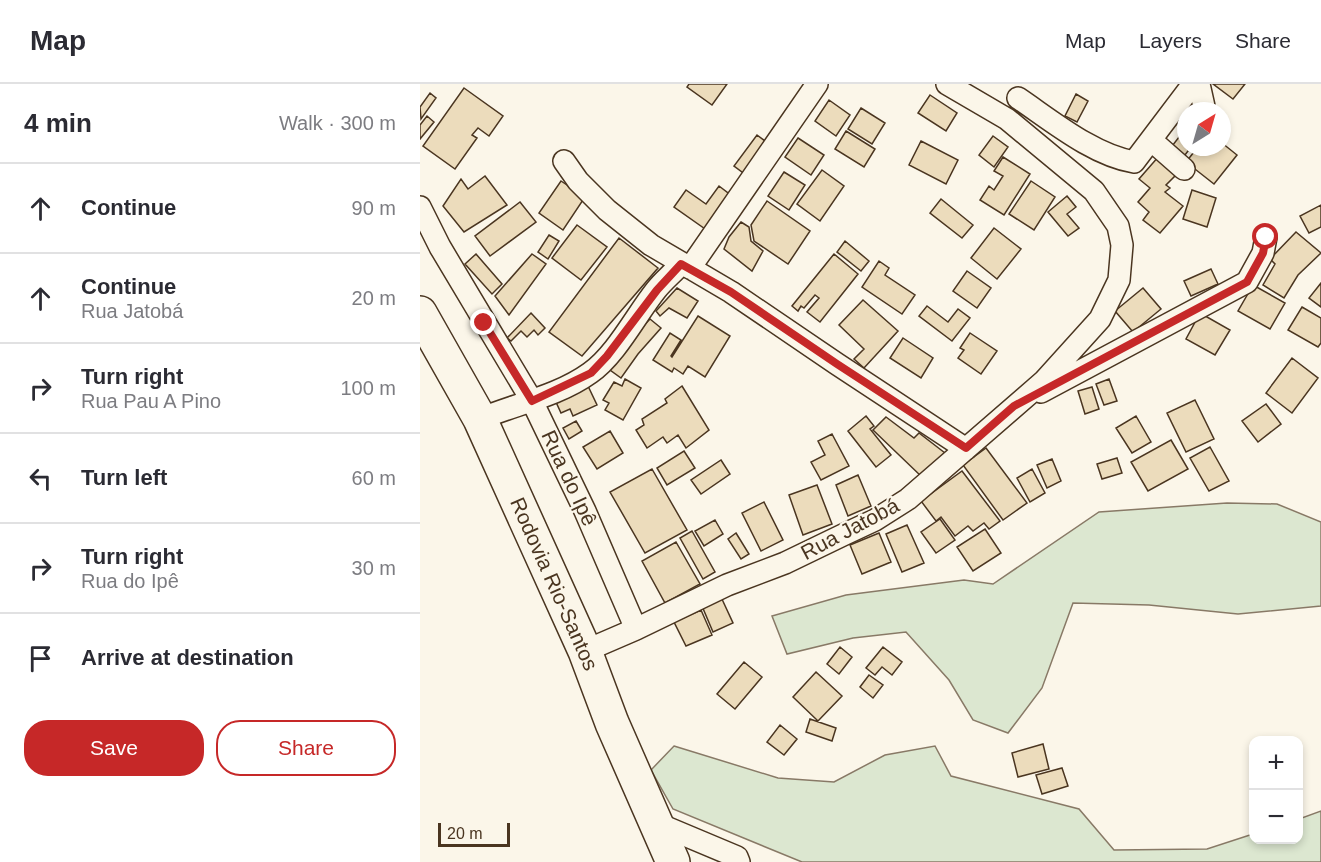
<!DOCTYPE html>
<meta charset="utf-8">
<style>
:root{--surface:#fff;--page:#f2f2f3;--text:#2b2b33;--muted:#7c7c81;--line:#e1e1e2;--accent:#c62828}
body{margin:0;font-family:Arial,sans-serif;background:var(--page);color:var(--text)}
.controls{position:absolute;right:18px;bottom:18px;display:grid;overflow:hidden;border-radius:12px;box-shadow:0 3px 9px #0003}
.controls button{width:54px;height:54px;display:grid;place-items:center;padding:0;border:0;border-bottom:2px solid var(--line);background:var(--surface);color:var(--text);font:30px sans-serif}
.compass{position:absolute;left:757px;top:18px;width:54px;height:54px;border-radius:50%;background:var(--surface);box-shadow:0 3px 9px #0003;rotate:37deg}
.scale{position:absolute;left:18px;bottom:15px;width:72px;box-sizing:border-box;padding-left:6px;border:3px solid #4a3520;border-top:0;font-size:16px;line-height:21px;white-space:nowrap;color:#4a3520;-webkit-text-stroke:4px #fbf6e9;paint-order:stroke}
.stop{position:absolute;width:18px;height:18px;margin:-14px;border:4px solid #c62828;border-radius:50%;background:#fff}
.stop.end{background:#c62828;border-color:#fff;box-shadow:0 2px 6px #0008}
.list{margin:0;padding:0;list-style:none}
h2{display:flex;justify-content:space-between;align-items:center;height:78px;margin:0;padding:0 24px;font-size:26px}
h2 small{font-size:20px;font-weight:400;color:var(--muted)}
.list li{display:grid;grid-template-columns:39px 1fr auto;gap:18px;align-items:center;box-sizing:border-box;height:90px;padding:0 24px;border-top:2px solid var(--line)}
.list b{display:block;font-size:22px;white-space:nowrap}
.list p{margin:0;font-size:20px;white-space:nowrap;color:var(--muted)}
.list em{font-size:20px;font-style:normal;color:var(--muted)}
.actions{display:flex;gap:12px;padding:18px 24px}
.actions a{flex:1;padding:14px 0;border:2px solid var(--accent);border-radius:24px;text-align:center;font-size:21px;color:var(--accent)}
.actions .main{background:var(--accent);color:#fff}
.icon{flex:none;width:33px;height:33px;fill:none;stroke:currentColor;stroke-width:2;stroke-linecap:round;stroke-linejoin:round}
.map{position:relative;flex:none;width:901px;height:778px;overflow:hidden}
header{display:flex;align-items:center;gap:36px;box-sizing:border-box;height:84px;padding:0 30px;background:var(--surface);border-bottom:2px solid var(--line)}
header strong{font-size:28px}
nav{display:flex;gap:33px;margin-inline-start:auto;font-size:21px}
main{display:flex}
aside{flex:1;background:var(--surface)}
.map>svg:first-child{display:block}
.green{fill:#dce7d0;stroke:#887966;stroke-width:1.5}
.building{fill:#ecdcbc;stroke:#4a3520;stroke-width:1.5}
.lines{fill:none;stroke-linecap:round;stroke-linejoin:round}
.street-casing{stroke:#4a3520;stroke-width:24}
.highway-casing{stroke:#4a3520;stroke-width:36}
.street{stroke:#fbf6e9;stroke-width:21}
.highway{stroke:#fbf6e9;stroke-width:33}
.route{stroke:#c62828;stroke-width:8}
.labels{text-anchor:middle;stroke-width:4.5;stroke-linejoin:round;paint-order:stroke}
.street-label{font-size:21px;fill:#4a3520;stroke:#fbf6e9}
</style>
<header>
<strong>Map</strong>
<nav><a>Map</a><a>Layers</a><a>Share</a></nav>
</header>
<main>
<aside>
<h2>4 min<small>Walk · 300 m</small></h2>
<ul class="list">
<li><svg class="icon" aria-label="ahead" viewBox="0 0 24 24"><path d="M12 20V5M6 11l6-6 6 6"/></svg><div><b>Continue</b></div><em>90 m</em></li>
<li><svg class="icon" aria-label="ahead" viewBox="0 0 24 24"><path d="M12 20V5M6 11l6-6 6 6"/></svg><div><b>Continue</b><p>Rua Jatobá</p></div><em>20 m</em></li>
<li><svg class="icon" aria-label="right" viewBox="0 0 24 24"><path d="M7 20v-9h11M14 6l5 5-5 5"/></svg><div><b>Turn right</b><p>Rua Pau A Pino</p></div><em>100 m</em></li>
<li><svg class="icon" aria-label="left" viewBox="0 0 24 24"><path d="M17 20v-9H6M10 6l-5 5 5 5"/></svg><div><b>Turn left</b></div><em>60 m</em></li>
<li><svg class="icon" aria-label="right" viewBox="0 0 24 24"><path d="M7 20v-9h11M14 6l5 5-5 5"/></svg><div><b>Turn right</b><p>Rua do Ipê</p></div><em>30 m</em></li>
<li><svg class="icon" aria-label="arrive" viewBox="0 0 24 24"><path d="M6 21V4h12l-3 4 3 4H6"/></svg><div><b>Arrive at destination</b></div></li>
</ul>
<div class="actions"><a class="main">Save</a><a>Share</a></div>
</aside>
<div class="map">
<svg width="901" height="778" viewBox="0 0 901 778">
<rect width="100%" height="100%" fill="#fbf6e9"/>
<path class="green" d="M807 419 857 420 901 438V522L818 530 729 521 653 519 622 604 588 649 553 636 529 596 486 548 433 554 367 570 352 532 426 511 544 496 573 500 679 428Z
M254 662 358 694 414 698 465 671 515 662 531 692 659 725 694 766 787 765 833 750 834 756H878L879 735 901 727V778H382L253 725 231 686Z"/>
<path class="building" d="M269 0H307L292 21 267 3Z
M793 0H825L813 15Z
M44 4 83 32 69 52 58 44 52 51 57 54 35 85 3 62Z
M10 9 16 14 1 35 0 23Z
M656 10 668 17 657 38 645 32Z
M510 11 537 29 526 47 498 29Z
M409 16 430 31 416 52 395 37Z
M441 24 465 39 452 60 428 45Z
M7 32 14 38 0 55V41Z
M766 44V63H771L762 75 749 66Z
M426 47 455 65 444 83 415 65Z
M337 51 353 63 330 94 314 82Z
M573 52 588 63 574 83 559 71Z
M378 54 404 71 391 91 365 73Z
M501 57 538 76 526 100 489 81Z
M802 59 817 71 794 100 766 78 778 63H802Z
M739 72 758 89 746 101 750 104 745 108 763 122 740 149 723 136 729 128 718 118 730 104 719 95Z
M583 73 610 90 584 131 560 116 569 102 574 106 583 92 574 87Z
M402 86 424 102 400 137 377 120Z
M364 88 385 101 369 126 348 112Z
M65 92 87 121 44 148 23 122 41 95 48 105Z
M141 97 165 113 143 146 119 129Z
M611 97 635 113 614 146 589 130Z
M299 102 312 112 288 147 254 123 266 106 286 120Z
M772 106 796 114 787 143 763 135Z
M647 112 656 123 647 130 659 144 648 152 628 128Z
M521 115 553 141 542 154 510 129Z
M347 117 390 147 368 180 334 157 331 141Z
M100 118 116 138 70 172 55 152Z
M901 121V143L889 149 880 132Z
M321 138 329 143 331 157 343 167 332 187 304 165 309 153Z
M157 141 187 163 161 196 132 174Z
M574 144 601 165 577 195 551 174Z
M876 148 901 169 878 191 864 214 843 201 855 180 850 175Z
M129 151 139 157 128 175 118 168Z
M199 154 238 184 162 272 129 248Z
M425 157 449 177 441 187 417 168Z
M56 170 82 200 72 210 45 180Z
M112 170 126 180 89 231 75 212Z
M414 170 438 190 400 238 387 228 399 214 395 211 384 224 381 222 378 227 372 222Z
M459 177 469 184 465 191 495 211 482 230 442 203Z
M791 185 798 200 771 212 764 197Z
M547 187 571 204 557 224 533 207Z
M901 199V223L889 214Z
M833 201 865 219 850 245 818 227Z
M257 204 278 217 267 234 249 224 240 232 236 227Z
M723 204 741 225 713 248 695 227Z
M443 216 478 247 444 284 434 275 444 265 419 241Z
M507 222 528 238 538 225 550 234 532 257 499 232Z
M882 223 901 234V259L898 263 868 246Z
M111 229 125 244 118 251 114 246 107 253 101 247 91 257 87 254Z
M780 229 810 246 795 271 766 255Z
M278 232 310 252 285 293 268 282 263 290 254 284 252 288 233 276 250 249 261 256 251 272 252 273Z
M230 235 241 244 218 270 201 294 190 286 207 259Z
M550 249 577 267 561 290 538 274 544 266 540 264Z
M483 254 513 274 501 294 470 274Z
M872 274 898 294 872 329 846 309Z
M205 295 221 304 203 336 185 326 189 319 183 316 194 298 202 302Z
M689 295 697 317 684 321 676 300Z
M168 302 177 321 153 332 150 325 141 329 136 318Z
M262 302 289 346 266 364 258 351 247 359 243 353 227 364 216 346 224 341 222 335 247 319 245 315Z
M672 303 679 325 665 330 658 307Z
M775 316 794 355 766 368 747 329Z
M846 320 861 340 838 358 822 337Z
M446 332 454 342 450 345 471 371 456 383 428 347Z
M716 332 731 358 712 369 696 344Z
M466 333 494 354 499 349 525 369 503 394 453 346Z
M156 337 162 347 149 355 143 344Z
M190 347 203 369 177 385 163 363Z
M412 350 429 382 401 396 391 378 405 371 398 357Z
M751 356 768 385 728 407 711 378Z
M790 363 809 397 789 407 770 374Z
M566 364 607 419 583 436 543 381Z
M264 367 275 384 247 401 237 384Z
M697 374 702 389 682 395 677 380Z
M632 375 641 397 627 404 617 381Z
M301 376 310 390 281 410 271 396Z
M232 385 267 446 225 469 190 408Z
M612 385 625 409 610 418 597 394Z
M542 387 580 437 569 445 564 439 553 447 548 442 535 452 521 433 516 437 501 417Z
M438 391 451 422 428 432 416 401Z
M397 401 412 440 383 451 369 411Z
M344 418 363 456 341 467 322 429Z
M520 435 535 456 516 469 501 448Z
M295 436 303 450 284 462 275 447Z
M487 441 504 479 482 488 466 450Z
M565 445 581 469 553 487 537 463Z
M272 447 295 488 283 495 260 454Z
M316 449 329 470 321 475 308 455Z
M459 449 471 478 442 490 430 461Z
M256 458 280 500 245 519 222 477Z
M301 513 313 539 293 548 282 522Z
M281 526 292 551 266 562 254 538Z
M420 563 432 573 419 590 407 580Z
M463 563 482 578 472 591 462 583 455 591 446 584Z
M324 578 342 593 315 625 297 610Z
M396 588 422 612 398 637 373 613Z
M449 591 463 601 453 614 440 603Z
M390 635 416 644 412 657 386 648Z
M360 641 377 655 364 671 347 658Z
M623 660 629 685 598 693 592 669Z
M642 684 648 702 622 710 616 691Z"/>
<g class="lines">
<defs>
<path id="street" d="M779 0 785 27
M598 14C632 37 673 71 714 78L773 0
M731 56 764 85
M144 77 158 97 187 126 231 161 311 208 417 280 546 365
M0 123 20 163 112 317 165 427 216 545
M270 184 397 0
M621 308 827 198 843 169 846 153
M60 335C96 320 138 312 170 289 196 271 216 231 236 206 243 197 253 189 261 180
M165 567 216 545 307 501 365 479 425 450 455 436 488 415 624 297 680 235 699 196 702 161 698 142 674 107 587 35 527 0
M236 739 317 773 319 778"/>
<path id="highway" d="M0 229 60 335 165 567 192 639 253 778"/>
</defs>
<use href="#street" class="street-casing"/>
<use href="#highway" class="highway-casing"/>
<use href="#street" class="street"/>
<use href="#highway" class="highway"/>
</g>
<g class="lines">
<path class="route" d="M64 239 112 317 171 289 187 272 237 206 261 180 311 208 417 280 546 364 594 322 827 198 843 169 846 153"/>
</g>
<g class="labels">
<g class="street-label">
<text transform="translate(149 394) rotate(65)" y="7">Rua do Ipê</text>
<text transform="translate(430 445) rotate(-28)" y="7">Rua Jatobá</text>
<text transform="translate(134 500) rotate(66)" y="7">Rodovia Rio-Santos</text>
</g>
</g>
</svg>
<div class="controls">
<button>+</button>
<button>−</button>
</div>
<svg class="compass" viewBox="-18 -18 36 36"><path d="M0-13l5 13h-10z" fill="#e53935"/><path d="M0 13l5-13h-10z" fill="#7c7c81"/></svg>
<div class="scale">20 m</div>
<div class="stop" style="left:846px;top:153px"></div>
<div class="stop end" style="left:64px;top:239px"></div>
</div>
</main>
